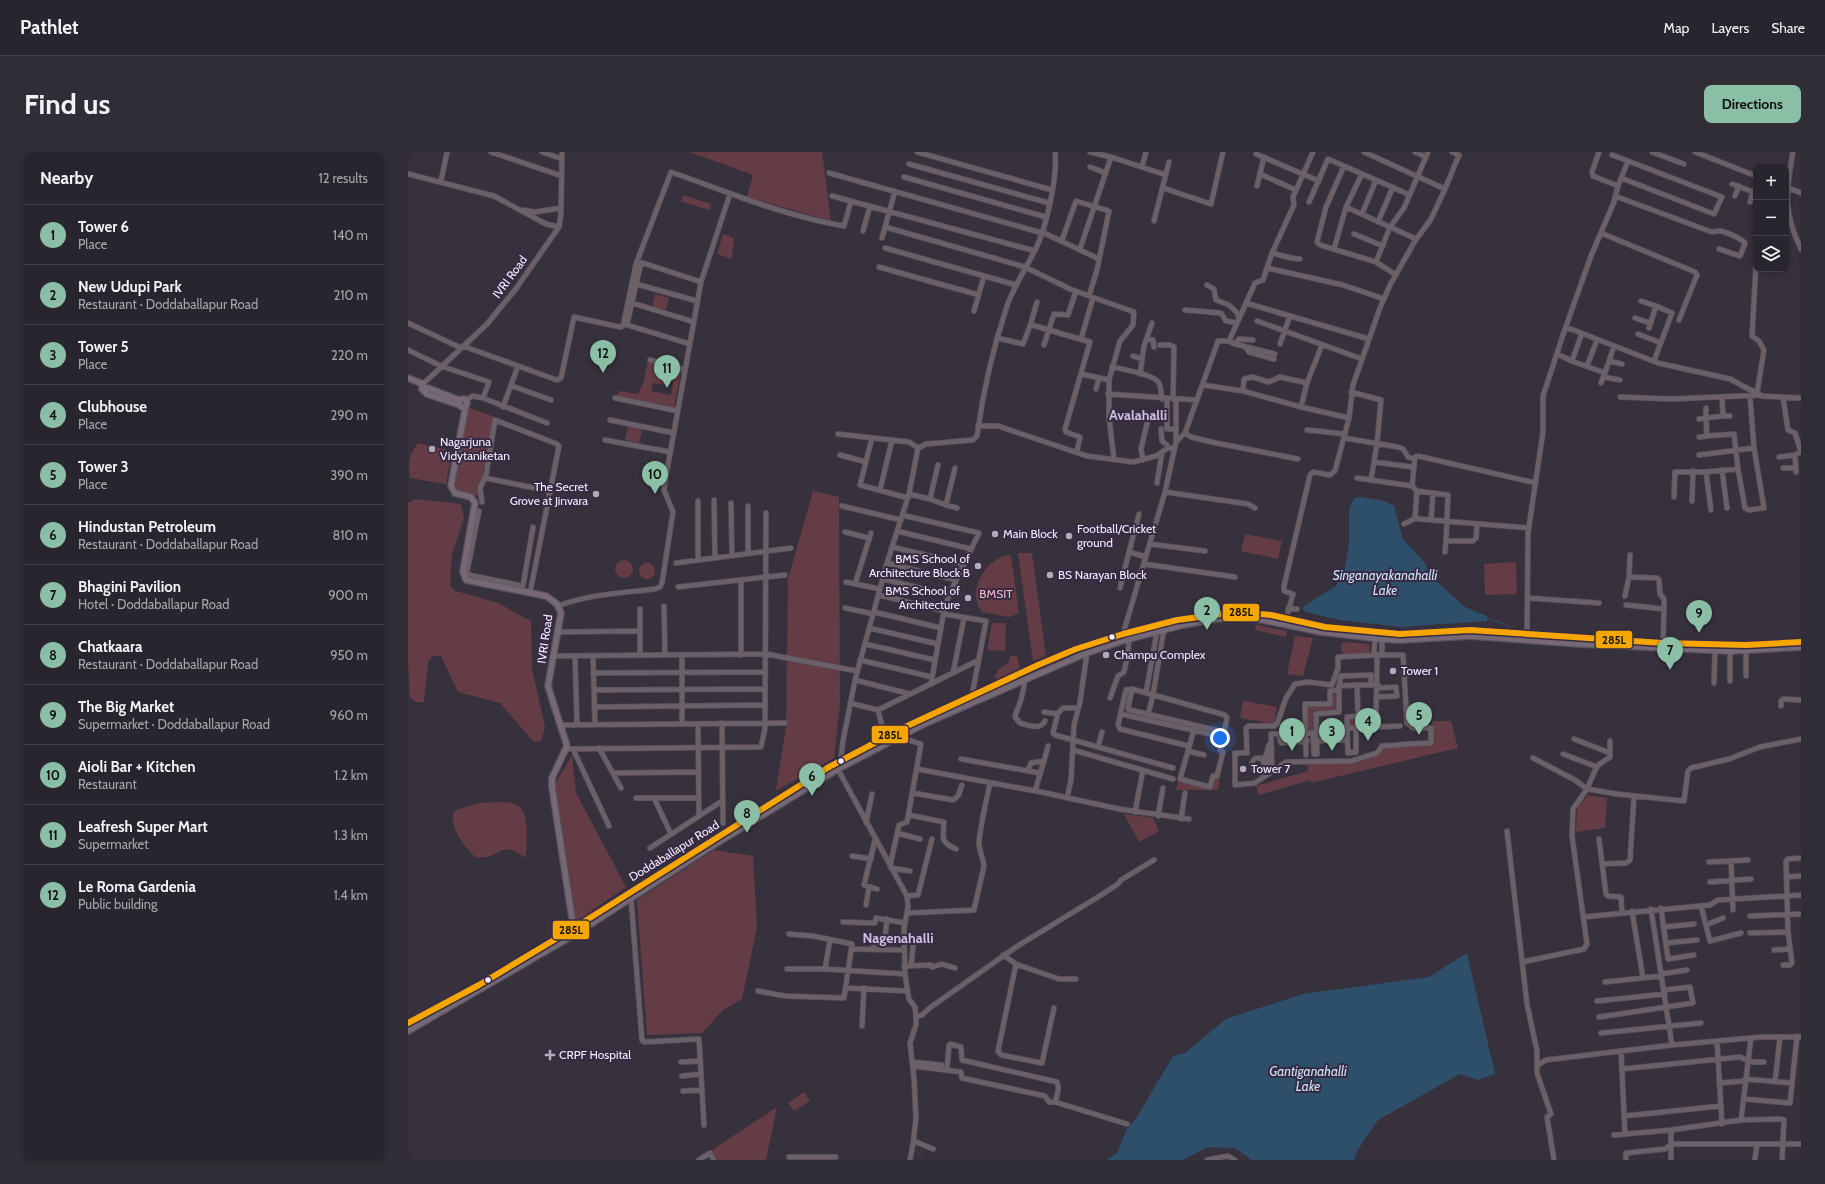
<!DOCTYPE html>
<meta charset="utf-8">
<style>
:root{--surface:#29252e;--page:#312d36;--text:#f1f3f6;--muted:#a5a5aa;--line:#45424a;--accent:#8abfa5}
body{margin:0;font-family:Cabin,sans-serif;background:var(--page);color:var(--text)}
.controls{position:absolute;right:12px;top:12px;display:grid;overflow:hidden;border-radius:8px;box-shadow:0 2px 6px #0003}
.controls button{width:36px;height:36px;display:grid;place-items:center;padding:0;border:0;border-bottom:1px solid var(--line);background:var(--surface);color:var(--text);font:20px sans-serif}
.you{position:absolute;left:812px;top:586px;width:14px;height:14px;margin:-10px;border:3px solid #fff;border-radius:50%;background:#1a73e8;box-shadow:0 0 0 6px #1a73e833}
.badge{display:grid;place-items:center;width:26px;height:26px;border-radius:50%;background:var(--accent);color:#111;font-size:13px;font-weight:700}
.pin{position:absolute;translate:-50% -33px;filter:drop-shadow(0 1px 2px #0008)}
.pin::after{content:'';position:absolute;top:21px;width:14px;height:12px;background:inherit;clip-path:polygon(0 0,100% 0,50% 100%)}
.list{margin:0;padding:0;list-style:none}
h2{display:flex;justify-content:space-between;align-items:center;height:52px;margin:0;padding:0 16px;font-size:17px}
h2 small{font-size:13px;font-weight:400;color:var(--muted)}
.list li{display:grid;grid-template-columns:26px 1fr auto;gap:12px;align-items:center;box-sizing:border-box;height:60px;padding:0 16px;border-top:1px solid var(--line)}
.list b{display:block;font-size:15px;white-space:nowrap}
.list p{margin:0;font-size:13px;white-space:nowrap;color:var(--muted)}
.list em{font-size:13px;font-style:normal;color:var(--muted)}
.icon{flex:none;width:22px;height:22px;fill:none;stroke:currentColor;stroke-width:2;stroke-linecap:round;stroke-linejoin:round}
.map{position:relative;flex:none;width:1393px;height:1008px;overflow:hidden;border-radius:8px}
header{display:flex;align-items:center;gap:24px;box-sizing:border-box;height:56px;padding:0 20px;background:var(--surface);border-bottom:1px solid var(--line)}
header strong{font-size:19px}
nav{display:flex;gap:22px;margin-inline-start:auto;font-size:14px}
.intro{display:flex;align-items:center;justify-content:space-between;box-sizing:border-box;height:96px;padding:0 24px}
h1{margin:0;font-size:28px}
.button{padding:10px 18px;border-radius:8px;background:var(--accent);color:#111;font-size:14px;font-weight:700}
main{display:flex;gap:24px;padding:0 24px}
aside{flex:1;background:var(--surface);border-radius:8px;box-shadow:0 2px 6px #0003}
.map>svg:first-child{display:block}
.green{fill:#633c45;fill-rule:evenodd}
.water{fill:#2e4f6a}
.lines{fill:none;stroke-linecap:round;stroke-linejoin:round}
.stream{stroke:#2e4f6a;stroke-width:1}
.minor-casing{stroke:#55505c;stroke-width:6}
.major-casing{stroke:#55505c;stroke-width:8}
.minor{stroke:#6b6068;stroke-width:4.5}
.major{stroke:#766874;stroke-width:5.5}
.bus-1-casing{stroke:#372b44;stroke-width:9}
.bus-1{stroke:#f7a600;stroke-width:6}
.poi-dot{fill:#b2abba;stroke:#372b44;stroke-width:1.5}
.bus-dot{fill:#f4edfc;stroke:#372b44;stroke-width:1.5}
.labels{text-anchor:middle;stroke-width:4;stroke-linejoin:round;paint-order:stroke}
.street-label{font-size:12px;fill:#f4edfc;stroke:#372b44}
.poi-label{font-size:12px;fill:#f4edfc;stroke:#372b44;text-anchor:start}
.park-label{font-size:12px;fill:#fabac3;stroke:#372b44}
.water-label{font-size:13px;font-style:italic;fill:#cbe3f7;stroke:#372b44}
.quarter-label{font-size:14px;font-weight:bold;fill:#cdbfde;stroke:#372b44}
.line-badge{stroke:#372b44;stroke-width:1.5}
.pale-badge-label{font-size:11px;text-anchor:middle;font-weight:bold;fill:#111}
</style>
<header>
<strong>Pathlet</strong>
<nav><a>Map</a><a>Layers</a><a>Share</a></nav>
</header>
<div class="intro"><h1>Find us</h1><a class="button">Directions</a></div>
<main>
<aside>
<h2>Nearby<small>12 results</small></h2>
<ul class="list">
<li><span class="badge">1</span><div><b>Tower 6</b><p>Place</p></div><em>140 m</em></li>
<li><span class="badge">2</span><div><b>New Udupi Park</b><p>Restaurant · Doddaballapur Road</p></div><em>210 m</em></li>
<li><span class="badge">3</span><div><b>Tower 5</b><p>Place</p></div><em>220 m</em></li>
<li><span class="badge">4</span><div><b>Clubhouse</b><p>Place</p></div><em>290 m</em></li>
<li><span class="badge">5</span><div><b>Tower 3</b><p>Place</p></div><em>390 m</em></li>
<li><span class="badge">6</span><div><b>Hindustan Petroleum</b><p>Restaurant · Doddaballapur Road</p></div><em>810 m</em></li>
<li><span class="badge">7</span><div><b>Bhagini Pavilion</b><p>Hotel · Doddaballapur Road</p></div><em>900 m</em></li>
<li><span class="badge">8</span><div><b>Chatkaara</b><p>Restaurant · Doddaballapur Road</p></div><em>950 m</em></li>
<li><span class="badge">9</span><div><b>The Big Market</b><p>Supermarket · Doddaballapur Road</p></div><em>960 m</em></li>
<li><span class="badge">10</span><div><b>Aioli Bar + Kitchen</b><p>Restaurant</p></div><em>1.2 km</em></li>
<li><span class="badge">11</span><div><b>Leafresh Super Mart</b><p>Supermarket</p></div><em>1.3 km</em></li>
<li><span class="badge">12</span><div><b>Le Roma Gardenia</b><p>Public building</p></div><em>1.4 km</em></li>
</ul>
</aside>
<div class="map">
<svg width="1393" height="1008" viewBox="0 0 1393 1008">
<rect width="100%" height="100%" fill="#37313e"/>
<path class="green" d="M282 0H414L423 69 339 45 345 23Z
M275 43 303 52 301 58 273 49Z
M315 82 326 86 324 107 309 102Z
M247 142 261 146 257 160 244 156Z
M240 209 273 219 266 255 209 244 211 239 230 242 235 232ZM258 223 266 225 263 243 243 239 245 231 256 233Z
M59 255 87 265 70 344 49 340 47 336Z
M220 274 234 278 231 291 217 288Z
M10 291 44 299 38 332 2 326C0 312 1 302 10 291Z
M405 339 431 345 432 552 426 606 368 639 378 575 380 427Z
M7 347 53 352 56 366 44 402 42 432 45 438 90 451 123 469 124 516 137 575 133 589 126 590 92 551 50 540 33 504H24L20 510 16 550H8L2 545 0 512V351Z
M837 382 874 389 870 407 833 399Z
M610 401H624L638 504 625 509Z
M603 403 611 461 602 465 574 460C557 439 579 404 603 403Z
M207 417a9 9 0 1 1 18 0a9 9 0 1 1-18 0Z
M1108 410 1109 442 1079 443 1077 441 1076 412Z
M231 419a8 8 0 1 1 16 0a8 8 0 1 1-16 0Z
M584 471H598L597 499 579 498Z
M848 473 879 479 878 485 847 478Z
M887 484 905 486 895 524 879 522Z
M935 490 961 492 962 502 934 503 933 493Z
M609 503 612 517 588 528 587 525 590 518 601 510 602 504Z
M928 542 929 558 905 559V578H899V555H924V543Z
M835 549 869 555 866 572 832 566Z
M952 559H964V573L942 574 941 567H952Z
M1024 569H1043L1050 596 903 631 902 628 851 643 848 634 900 619V612C923 611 961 614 976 596L1024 593Z
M164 603 168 641 218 735 166 771 146 634Z
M815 603 810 638H768L770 629 803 637 806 627H809Z
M1180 643 1199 646 1197 676 1168 680 1169 656Z
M71 651C82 651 99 648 109 653 123 659 118 693 118 706L103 697 95 698 80 705 68 706C57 695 40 675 46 659Z
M716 662 745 666 751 679 731 690Z
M306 698 345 704 349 775 334 847 315 858 294 881 239 883 229 748Z
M396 940 402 949 386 959 380 951Z
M369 955 358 1008H310L304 998Z"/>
<path class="water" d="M953 345 976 349 986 354 995 387 1017 411 1020 419 1027 428 1057 455 1079 464V469L993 475 932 468 897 460 895 456 897 453 927 435 936 421 941 393V357L946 346Z
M1059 801 1087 922 1070 928 1052 922 970 968 949 999 946 1008H844L827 996 800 995 775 1008H699L709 1001 719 977 729 965 765 904 777 901 818 867 895 842 1021 825Z"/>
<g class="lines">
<path class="stream" d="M1079 467 1098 472 1102 477
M508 999 516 1008"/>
<defs>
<path id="minor" d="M83 0 154 24
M134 0 154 7
M509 0 644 38
M682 0 703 5
M1007 0 1018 5
M1244 0 1276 12
M1287 0 1348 24
M1385 0C1378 39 1375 61 1393 97
M848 2 911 29
M1204 3 1220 9
M501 12 641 51
M936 14 918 55 909 90 912 93 968 110
M682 15 698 21
M734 15 738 0
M421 21 634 81
M0 22 86 44 138 72 151 75
M852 22 888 38
M954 22 938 55 982 75 968 110 988 123
M496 25 638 65
M33 29 39 0
M1324 32 1348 41
M849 34 856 5
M1210 34 1220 9 1314 45 1306 62 1213 26
M1378 35 1393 41
M755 36 803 52 815 0
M1037 37 1051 3 1044 0
M424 44 627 99
M1207 44 1301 79C1306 81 1306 79 1310 79 1315 78 1334 87 1337 91L1332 104 1311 97
M1327 44 1331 34
M901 50 920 7 1002 43
M1342 50 1345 40
M115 58 127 60 153 56
M954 62 968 28
M746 69 761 10
M970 70 985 35
M477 75 617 115 662 137 726 160 725 173 712 189 701 228V265L706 308
M455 79 462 54
M634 80 691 107
M1193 81 1287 120 1289 123 1271 168
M946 82 975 94
M474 86 487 39
M1008 87 982 75 996 56 1020 0
M654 88 668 49 701 59 689 118 681 144
M477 96 608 133
M672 97 703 5 758 23
M926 97 938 55
M864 101 883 106 892 107
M229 109 293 130
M1348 113 1344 184 1351 189 1356 198 1349 241
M471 115 571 143
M859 116 864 101 886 53 885 45 905 0
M228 132 233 111
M799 133 806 137 808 148 821 153 829 161 831 167
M1233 149 1248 154
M224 151 286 170
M838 151 882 164
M777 158 813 161 818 169 829 171
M566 159 576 124
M1227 166 1242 171
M849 169 954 207
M0 171 53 196
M622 174 629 150
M1241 176 1248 154 1264 161 1246 209
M1157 177 1183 104 1206 50 1210 34 1185 24 1184 20 1191 0
M1230 182 1253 191
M589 186 615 192 622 174 624 173 682 190 657 277 658 280 672 285 669 300
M673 187 685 146
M739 187 745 188 746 195
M821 189 827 192 867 202
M282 192 219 173 228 132 289 149
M827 192 831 187 845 188
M872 192 882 164 961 187
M636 193 646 162 660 163 668 139
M752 193H762L766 195 765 247
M914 193 899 231 872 225 861 230 844 225 836 227 835 239 893 255 941 266
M55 194 149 228 153 226 166 165 212 175 215 174 228 112 263 20C320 40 376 64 436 74L443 49
M838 196 841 200 866 207
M0 198 33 214 81 230 75 246
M1149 202 1164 209 1174 181
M725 204 734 207
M242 208 277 218
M1164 209 1197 221 1206 194
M1201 209 1214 212
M1179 214 1189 188
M704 215C713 217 746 222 751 231 753 235 753 242 754 247
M673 222 701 228
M732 222 736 194 744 171
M1196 225 1212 228
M1193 231 1196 223
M15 232 79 172 107 138 151 75 153 61 154 0
M795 233 835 239
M104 234 143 248
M688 237 691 226
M943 240 973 248 969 292 963 328 1004 334 1009 339 1040 343 1038 389H1065L1068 386 1069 373
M700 242 789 248
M1212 245 1264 247 1353 243
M1375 245 1380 278 1387 281 1393 300
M207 246 270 259
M759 247V277H768
M58 248 65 244 75 246 139 271
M95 255 110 214
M893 255 899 231
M1298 256V266L1315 264 1314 245
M1315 264H1322
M202 268 266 281
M570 274H590L679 304 725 310 748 304 760 296H767
M753 277 754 289 759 293 760 296
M899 278 937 282
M777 281 783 285 803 290 890 307
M430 282 501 290 510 296
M1291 285 1299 284
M464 286 452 333 500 346
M936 286 990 295 995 297 1000 305 1006 307
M197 288 262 300
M768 290V247
M432 303 458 310
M1291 303 1346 296
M1387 303 1388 320
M1371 305 1387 303 1392 300
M735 308 733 297 741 263
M966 310 1004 315
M1375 316H1388
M1330 317 1337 356 1341 358 1356 356 1346 296 1342 244
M1314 318 1319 356
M1298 320 1303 358
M77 326 142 339
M949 326 963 328
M749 331 754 300
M1004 334 1007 305 1010 304 1128 331
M472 338 484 288
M1009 339 1007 365 1011 367 1121 376
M757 340 840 352 847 356
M501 342 522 347 530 313
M1266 345 1267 320H1298L1330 317 1326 282 1299 284 1298 266 1291 267
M522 347 538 353 547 316
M306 348 307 406
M290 349V408
M1284 349 1285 319
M74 350 72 336 78 323 87 268 149 292 151 294 122 441
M323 351 324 403
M538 353 549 356
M340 354V401
M434 354 493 368
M71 359 59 420 61 423 115 434 125 375
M494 363 571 381 541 443 536 459 523 532
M1023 368 1025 341
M996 372 1008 366
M489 379 563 397
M437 380 461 386
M742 392 797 399
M484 395 556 412
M721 400 731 362
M1037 400 1038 389
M268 411 383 396
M479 411 548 428
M736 412 827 425
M1221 425 1249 426 1251 428 1252 442 1256 447V457
M475 427 541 443
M438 430 472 437
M447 432 463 381
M270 435 377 423
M712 436 721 400 738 405
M471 443 536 459
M1217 444 1221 425 1222 403
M1120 446 1191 451
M1218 453 1256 457 1255 491
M150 454C181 442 215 441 247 437L252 435 254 431 265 360 256 338 258 324 293 130 321 45
M256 454 257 503
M437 456 466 462
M232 457V503
M880 457H889
M466 460 533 476
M536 462 578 469 565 538
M878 467 885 442 876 439V434L902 323 905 320 922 323 927 319 941 266 945 233 972 156 982 133 1007 89 1023 67 1037 37 956 0
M461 476 530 492
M151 480 232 479
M1119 482 1120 381 1135 280V244L1157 177H1163L1250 211 1322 227 1354 244 1393 246
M974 487V503
M717 488 715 482 757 340 768 290 777 281 810 189H821L847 131 855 128 859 116 935 133 976 147
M457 492 527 508
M274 503V572
M333 503V428
M966 503 967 486
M969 503H995L999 571 1005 576H1023V591C1006 591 991 593 974 594L969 601 943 609 878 610 847 631 827 633V601H839L838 576 840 574H866L869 572 878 546 887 532 901 530 924 533 930 516V505Z
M969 503C969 527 968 551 968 575L939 576V565L950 564 949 533H970
M146 504 358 502 449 519
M167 504 169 572
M185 504 187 572
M452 508 524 525
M185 521 357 520
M545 521 556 466
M1338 524V498
M617 527C616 535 615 543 612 550 611 556 608 559 607 565L612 571C620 573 632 579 637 569
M447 528 502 542
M1322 529V499
M1306 531 1307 498
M931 534 933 524 963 523V533
M724 537 718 538 710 573 712 577 781 594
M186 538 357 537
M738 541 749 479
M968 545 989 544 988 535 969 536
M702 546 710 524 716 520 720 502 721 487
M442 551 470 558 571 508
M1373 554V549L1375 547 1393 548
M186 555 357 553
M470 558 477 586
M636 560 649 562 655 556H670
M713 562 815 585
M740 563 745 543 756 477
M649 565 645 581 647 583 765 616
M314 571 315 671
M290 572 291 664
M153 573 377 571
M787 574 772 627 802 635 805 624H809L815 600 812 598 819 566 817 563 724 537 720 557 722 558 816 580
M968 575 992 574
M939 577 940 601 948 600V576
M905 581 906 602H909L908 562 931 560V534L949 533
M871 582 873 591 899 589
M1166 587 1202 601
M909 589 939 588
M690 595 694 580
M191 596 213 636
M158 597 353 595 357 576 358 361
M165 597 201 674
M665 598 765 627
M780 599 796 603
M1155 602 1189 615
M898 603 897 552H922V539L931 538
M844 612a6 6 0 1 1 12 0a6 6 0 1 1-12 0Z
M1125 606 1167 628 1179 637 1189 614 1202 605V589
M553 607 632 621
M853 607 858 604 861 593
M860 607 861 622
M435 608 433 605 435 589 447 528 479 411 501 342 510 296 518 292 565 288 569 284C575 240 585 196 599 154 606 134 617 118 626 100 638 78 650 24 647 0
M427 612 499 744 500 755 496 776 497 822 501 847 507 855 508 865V873L502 891 506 926 508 966 505 992 502 1008
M509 617 633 640 711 657 781 667
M620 618 623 611 636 609 640 594
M864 619 863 582 939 580
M205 621 290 620
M627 639 636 609
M505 641 545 648 550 644 554 633
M228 646H290
M246 646 263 682
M659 646 663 628 666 573 672 550 679 501
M727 660 735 618
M501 663 536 670C535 686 532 690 548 697
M750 664 755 636
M773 667 777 641
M458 671 464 642
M1099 679 1119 852 1129 899V921L1143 962 1139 965 1146 1008
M489 681 512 687
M1191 687 1198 742 1200 744 1213 745 1214 760
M467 688 456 733 469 737
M242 696 314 649
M444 704 463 707
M1323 709 1325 758
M1301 710 1340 708
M1194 712 1218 711 1222 708 1226 644
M482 714 491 673 499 670 513 592 491 585
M483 716 502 719
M1378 725 1393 724
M1302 730 1343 727
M499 744 510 743 524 687
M223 746 234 888 236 890 291 887 296 973
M458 753 461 735
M1293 754 1302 789 1333 781
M1253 756 1260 807 1286 803
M1243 757 1264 893
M1224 759 1235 826
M500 761 566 758 576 714C575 705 571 699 571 690 573 670 578 650 582 631
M1342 764 1393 762
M1175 765 1302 753 1310 748 1393 743
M435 770 467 771 468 766 497 771
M1298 773 1315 766
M1255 775 1286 772
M1342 781 1380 780
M477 786 479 767
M422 788 417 817 497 822
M1258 791 1289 788
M444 797 496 798
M465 798 466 787 496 785
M1366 798 1382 797
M595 803 608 812 651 827H668
M1114 810 1176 797 1179 792 1164 684 1165 657 1179 637 1209 642 1276 649 1280 619 1283 616 1321 607 1352 595 1393 587
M608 812 590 899 593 903 634 911 646 856
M1375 813H1382L1384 811 1380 780 1378 709 1380 707 1393 706
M496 814 523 813 524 815 534 812 547 816
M503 814 506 786
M379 817H417
M1253 822 1279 818
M1197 830 1253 824
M439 836 499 839
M350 839 377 844 436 846 444 792 405 784 381 782
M1189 849 1257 842
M508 865 514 863 523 855 608 795 690 745 710 732 713 728 746 708
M1191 865 1285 851 1282 835 1256 838
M454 874 456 836
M1193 881 1293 871
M1309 889 1314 972
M1213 899 1217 982
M273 910 292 909
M505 910 534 913
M1130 913 1138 908 1264 893 1354 885H1393
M505 914 553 920 554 926 637 944 641 950H647C649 944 652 936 649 930L554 908 553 895 542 892 541 894 539 917
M1214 917 1332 905 1344 910H1356
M274 924 293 922
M1337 927 1384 931
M1367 930 1372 885
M1311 931 1337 929
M275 939 294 938
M1336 947 1382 951 1389 884
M647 950 719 972
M1216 964 1313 954
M1333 968 1343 886
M1263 978V1008
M1206 983 1263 978 1333 968 1373 967 1376 968 1374 1008
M506 989 525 997
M381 1005H428
M1347 1007 1349 992
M291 1008 302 1001 306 1008
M799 1008 820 1004 827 1008
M1218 1008V1001L1257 997 1264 992H1393"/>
<path id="major" d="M0 226 15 232 14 237
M14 237 19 242 51 253
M14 237 20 236 51 248
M51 251a4 4 0 1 1 8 0a4 4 0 1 1-8 0Z
M55 255 57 258 43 334 47 341 63 345 67 351 55 419 58 428 138 444 149 452 153 461 140 534 159 594 144 626V635L165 773 167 779
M0 871 71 833 166 776 421 615 497 575 630 513 668 497 715 482 769 468 829 460 863 463 917 475 992 482 1062 478 1255 491 1338 493 1393 490
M0 879 169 781 301 696 430 617 516 572 676 502 717 488 775 473 815 466H832L850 467 913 480 974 487 992 488 1062 484 1172 492 1322 499 1393 495"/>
</defs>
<use href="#minor" class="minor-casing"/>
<use href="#major" class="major-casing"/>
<use href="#minor" class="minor"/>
<use href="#major" class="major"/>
<defs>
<path id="bus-1" d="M0 871 71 833 166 776 421 615 497 575 630 513 668 497 715 482 769 468 829 460 863 463 917 475 992 482 1062 478 1255 491 1338 493 1393 490"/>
</defs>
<use href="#bus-1" class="bus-1-casing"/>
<use href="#bus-1" class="bus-1"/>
</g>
<g class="poi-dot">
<circle cx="24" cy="297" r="4"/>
<circle cx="188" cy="342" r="4"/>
<circle cx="587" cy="382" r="4"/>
<circle cx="661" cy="384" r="4"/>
<circle cx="570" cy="414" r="4"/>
<circle cx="642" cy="423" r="4"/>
<circle cx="560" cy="446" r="4"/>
<circle cx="698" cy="503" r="4"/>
<circle cx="985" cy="519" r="4"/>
<circle cx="835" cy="617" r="4"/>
<path d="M140 897h4v4h4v4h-4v4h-4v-4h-4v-4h4z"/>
</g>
<g class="bus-dot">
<circle cx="704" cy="485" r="3.5"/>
<circle cx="433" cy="609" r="3.5"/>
<circle cx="80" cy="828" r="3.5"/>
</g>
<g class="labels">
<g class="street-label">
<text transform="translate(102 125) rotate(-54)" y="4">IVRI Road</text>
<text transform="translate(137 487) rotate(-82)" y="4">IVRI Road</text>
<text transform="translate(266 699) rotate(-32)" y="4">Doddaballapur Road</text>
</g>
<g class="poi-label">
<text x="32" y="294">Nagarjuna<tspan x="32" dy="14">Vidytaniketan</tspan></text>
<text x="180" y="339" text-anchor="end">The Secret<tspan x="180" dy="14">Grove at Jinvara</tspan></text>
<text x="669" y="381">Football/Cricket<tspan x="669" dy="14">ground</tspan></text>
<text x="595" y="386">Main Block</text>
<text x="562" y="411" text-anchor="end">BMS School of<tspan x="562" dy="14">Architecture Block B</tspan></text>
<text x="650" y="427">BS Narayan Block</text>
<text x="552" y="443" text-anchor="end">BMS School of<tspan x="552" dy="14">Architecture</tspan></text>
<text x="706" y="507">Champu Complex</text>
<text x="993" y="523">Tower 1</text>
<text x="843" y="621">Tower 7</text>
<text x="151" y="907">CRPF Hospital</text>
</g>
<g class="park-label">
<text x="588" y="446">BMSIT</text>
</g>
<g class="water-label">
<text x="977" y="428">Singanayakanahalli<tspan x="977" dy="15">Lake</tspan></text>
<text x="900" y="924">Gantiganahalli<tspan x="900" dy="15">Lake</tspan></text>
</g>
<g class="quarter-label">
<text x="730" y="268">Avalahalli</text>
<text x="490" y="791">Nagenahalli</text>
</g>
</g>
<g class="line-badge">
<rect x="814" y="451" width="38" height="19" rx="4" fill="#f7a600"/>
<rect x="1187" y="478" width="38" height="19" rx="4" fill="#f7a600"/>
<rect x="463" y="573" width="38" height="19" rx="4" fill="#f7a600"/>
<rect x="144" y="768" width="38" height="20" rx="4" fill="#f7a600"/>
</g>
<g class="pale-badge-label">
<text x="833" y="464">285L</text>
<text x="1206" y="492">285L</text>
<text x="482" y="587">285L</text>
<text x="163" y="782">285L</text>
</g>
</svg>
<div class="controls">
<button>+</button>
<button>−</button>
<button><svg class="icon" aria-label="layers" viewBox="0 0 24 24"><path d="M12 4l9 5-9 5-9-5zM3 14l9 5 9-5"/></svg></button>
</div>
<div class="you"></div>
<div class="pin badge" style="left:884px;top:599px">1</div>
<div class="pin badge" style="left:799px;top:478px">2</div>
<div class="pin badge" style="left:924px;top:599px">3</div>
<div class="pin badge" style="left:960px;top:589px">4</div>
<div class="pin badge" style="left:1011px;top:583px">5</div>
<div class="pin badge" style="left:404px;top:644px">6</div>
<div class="pin badge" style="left:1262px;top:518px">7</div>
<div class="pin badge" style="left:339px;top:681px">8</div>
<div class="pin badge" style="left:1291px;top:481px">9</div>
<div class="pin badge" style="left:247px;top:342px">10</div>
<div class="pin badge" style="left:259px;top:236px">11</div>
<div class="pin badge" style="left:195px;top:221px">12</div>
</div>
</main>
